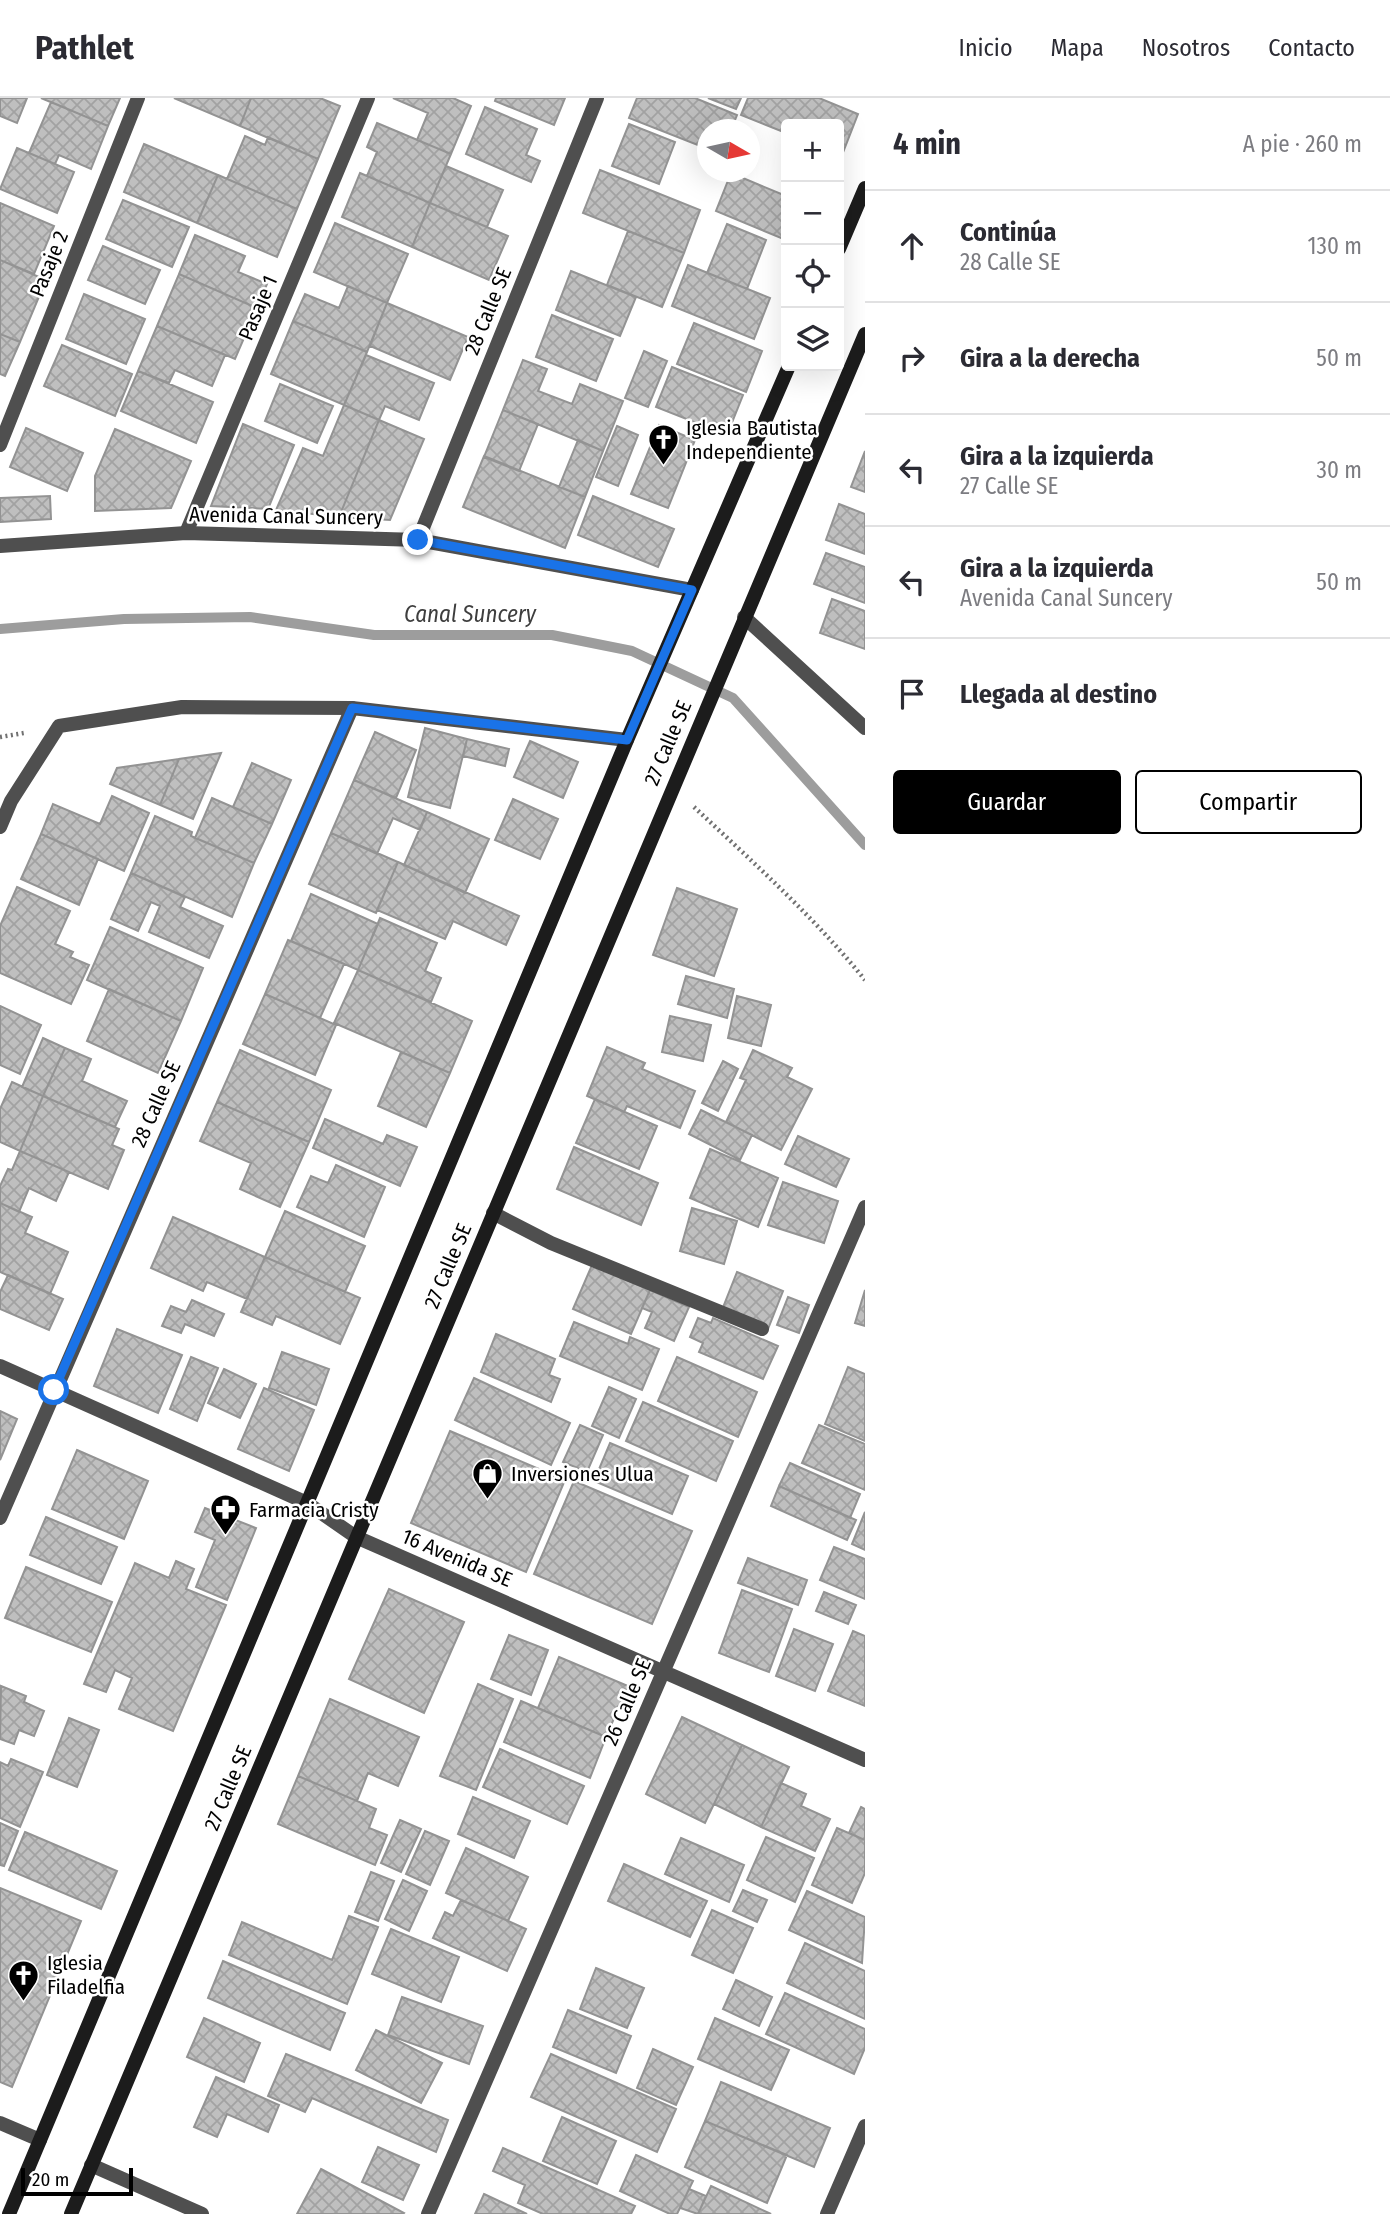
<!DOCTYPE html>
<html lang="es">
<meta charset="utf-8">
<style>
:root{--surface:#fff;--page:#f7f7f7;--text:#2b2b33;--muted:#7c7c81;--line:#e1e1e2;--accent:#000}
body{margin:0;font-family:"Fira Sans Condensed",sans-serif;background:var(--page);color:var(--text)}
.controls{position:absolute;right:21px;top:21px;display:grid;overflow:hidden;border-radius:7px;box-shadow:0 7px 28px #0002}
.controls button{width:63px;height:63px;display:grid;place-items:center;padding:0;border:0;border-bottom:2px solid var(--line);background:var(--surface);color:var(--text);font:35px sans-serif}
.compass{position:absolute;left:697px;top:21px;width:63px;height:63px;border-radius:50%;background:var(--surface);box-shadow:0 7px 28px #0002;rotate:99deg}
.scale{position:absolute;left:21px;bottom:18px;width:112px;box-sizing:border-box;padding-left:7px;border:4px solid #000;border-top:0;font-size:19px;line-height:24px;white-space:nowrap;color:#000;-webkit-text-stroke:5px #fff;paint-order:stroke}
.stop{position:absolute;width:21px;height:21px;margin:-16px;border:5px solid #1a73e8;border-radius:50%;background:#fff}
.stop.end{background:#1a73e8;border-color:#fff;box-shadow:0 2px 7px #0008}
.list{margin:0;padding:0;list-style:none}
h2{display:flex;justify-content:space-between;align-items:center;height:91px;margin:0;padding:0 28px;font-size:30px}
h2 small{font-size:23px;font-weight:400;color:var(--muted)}
.list li{display:grid;grid-template-columns:46px 1fr auto;gap:21px;align-items:center;box-sizing:border-box;height:112px;padding:0 28px;border-top:2px solid var(--line)}
.list b{display:block;font-size:26px;white-space:nowrap}
.list p{margin:0;font-size:23px;white-space:nowrap;color:var(--muted)}
.list em{font-size:23px;font-style:normal;color:var(--muted)}
.actions{display:flex;gap:14px;padding:21px 28px}
.actions a{flex:1;padding:16px 0;border:2px solid var(--accent);border-radius:7px;text-align:center;font-size:24px;color:var(--accent)}
.actions .main{background:var(--accent);color:#fff}
.icon{flex:none;width:38px;height:38px;fill:none;stroke:currentColor;stroke-width:2;stroke-linecap:round;stroke-linejoin:round}
.map{position:relative;flex:none;width:865px;height:2116px;overflow:hidden}
header{display:flex;align-items:center;gap:42px;box-sizing:border-box;height:98px;padding:0 35px;background:var(--surface);border-bottom:2px solid var(--line)}
header strong{font-size:33px}
nav{display:flex;gap:38px;margin-inline-start:auto;font-size:24px}
main{display:flex}
aside{flex:1;background:var(--surface)}
.map>svg:first-child{display:block}
.lines{fill:none;stroke-linecap:round;stroke-linejoin:round}
.stream{stroke:#9d9d9d;stroke-width:10}
.building{fill:url(#building-cross-hatch);stroke:#939393;stroke-width:2}
.path{stroke:#717171;stroke-width:4.5;stroke-dasharray:2 3.5;stroke-linecap:butt}
.service{stroke:#4f4f4f;stroke-width:14}
.minor{stroke:#4f4f4f;stroke-width:14}
.tertiary{stroke:#4f4f4f;stroke-width:14}
.secondary{stroke:#1c1c1c;stroke-width:14}
.route{stroke:#1a73e8;stroke-width:9}
.labels{text-anchor:middle;stroke-width:5;stroke-linejoin:round;paint-order:stroke}
.street-label{font-size:21px;fill:#000;stroke:#fff}
.poi-label{font-size:21px;fill:#000;stroke:#fff;text-anchor:start}
.water-label{font-size:23px;font-style:italic;fill:#3e3e3e;stroke:#fff}
</style>
<header>
<strong>Pathlet</strong>
<nav><a>Inicio</a><a>Mapa</a><a>Nosotros</a><a>Contacto</a></nav>
</header>
<main>
<div class="map">
<svg width="865" height="2116" viewBox="0 0 865 2116">
<defs>
<pattern id="building-cross-hatch" width="8" height="8" patternUnits="userSpaceOnUse" patternTransform="scale(1.75)"><rect width="8" height="8" fill="#bfbfbf"/><path d="M0 0l8 8M0 8l8-8" fill="none" stroke="#a2a2a2"/></pattern>
</defs>
<rect width="100%" height="100%" fill="#fff"/>
<g class="lines">
<path class="stream" d="M0 531 124 521 250 519 374 537H552L632 553 733 600 865 747"/>
</g>
<path class="building" d="M0 0H27L17 25 0 18Z
M41 0H120L108 28Z
M174 0H251L240 28Z
M251 0H320L340 8 318 61 240 28Z
M393 0H453L471 8 451 56 417 42 428 15Z
M496 0H565L554 27 495 3Z
M637 0H695L737 17 731 32H708V51L629 20Z
M708 0H741L736 11Z
M748 0H819L858 16 842 57 839 56V26H786V35L741 17Z
M51 4 108 28 91 71 59 57 55 66 29 55Z
M485 9 537 31 526 57 540 63 531 84 466 56Z
M377 25 451 56 430 105 367 78 377 54 367 49Z
M629 26 675 44 659 86 612 68Z
M245 38 265 47 268 39 318 61 297 111 227 81Z
M144 46 218 77 197 125 124 94Z
M17 50 74 74 57 115 0 91Z
M446 68 503 92 487 129 430 105Z
M600 72 700 112 684 155 583 115Z
M360 75 430 105 412 149 342 119Z
M731 75 786 98V142L716 113Z
M218 77 297 111 277 159 197 125Z
M123 102 189 129 172 169 106 141Z
M0 105 54 128 34 176 0 162Z
M430 105 508 138 489 182 412 149Z
M335 125 408 156 387 205 314 174Z
M727 126 766 142 747 191 707 175Z
M628 133 684 155 662 209 607 187Z
M195 137 245 158 238 174 267 186 257 210 179 176Z
M103 148 160 172 145 206 88 182Z
M0 162 46 182 20 244 0 236Z
M688 167 770 200 754 241 672 208Z
M571 173 636 199 620 238 556 212Z
M179 176 257 210 235 261 157 228Z
M348 188 387 205 367 254 293 223 305 196 339 210Z
M84 196 145 221 126 266 66 241Z
M387 205 468 239 450 282 370 248Z
M552 217 613 241 596 283 536 259Z
M293 223 367 254 344 307 271 276Z
M694 225 762 253 746 294 677 266Z
M157 228 225 257 212 288 175 272 169 285 138 273Z
M0 236 20 244 5 278 0 276Z
M62 247 132 276 115 318 44 288Z
M644 253 667 263 648 309 625 300Z
M366 257 434 285 419 322 385 308 379 322 344 307Z
M523 262 547 271 538 293 572 306 580 286 623 303 603 353 503 312Z
M672 269 743 297 727 337 656 309Z
M138 273 213 304 196 345 121 313Z
M280 286 333 308 317 345 265 323Z
M344 307 379 322 339 419 276 412 303 350 323 358Z
M503 312 538 326 519 373 484 359Z
M379 322 424 341 390 422 339 419Z
M243 326 294 347 268 411 211 408Z
M659 327 695 342 668 410 631 396Z
M617 328 638 337 618 388 596 379Z
M26 330 83 355 67 393 10 369Z
M115 331 191 363 171 410 95 413V378Z
M578 342 603 353 585 399 559 389Z
M865 353V394L851 389Z
M484 358 585 399 565 450 463 409Z
M50 398 51 421 0 424V400Z
M593 398 674 431 658 469 578 437Z
M839 406 865 416V456L826 442Z
M826 455 865 469V505L814 486Z
M832 501 865 513V551L820 535Z
M425 630 467 641 450 710 408 699Z
M375 634 416 652 396 700 354 682Z
M467 641 509 651 505 668 463 658Z
M530 643 578 664 563 700 514 679Z
M221 655 193 721 160 707 179 661Z
M179 661 160 707 110 686 117 670Z
M252 665 291 682 272 726 233 709Z
M354 682 427 714 420 732 393 720 377 756 331 735Z
M112 698 149 715 124 773 41 736 53 706 100 726Z
M212 700 272 726 254 765 195 740Z
M513 701 558 721 540 761 495 742Z
M427 714 489 741 465 795 404 767Z
M155 718 192 734 191 738 254 765 232 819 131 775Z
M331 735 398 764 376 815 309 786Z
M41 736 98 761 79 807 21 781Z
M398 764 519 818 506 847 453 823 445 841 377 812Z
M131 775 185 799 180 809 223 828 209 860 149 834 160 808 151 804 138 833 111 821Z
M17 789 70 813 55 846 73 854 70 859 89 867 71 906 0 875V828Z
M677 790 737 811 714 878 653 857Z
M311 796 378 826 358 872 291 843Z
M380 820 437 845 425 873 441 880 431 904 358 872Z
M110 829 203 870 181 923 87 882Z
M288 842 344 866 320 920 265 896Z
M358 872 472 923 450 975 334 925Z
M686 878 734 891 727 920 678 906Z
M109 891 181 923 158 975 87 943Z
M265 896 336 927 315 977 243 946Z
M737 898 771 907 761 948 728 940Z
M0 908 41 927 20 976 0 967Z
M670 918 711 927 703 963 662 954Z
M43 940 65 950 43 998 22 989Z
M607 949 645 965 642 971 695 993 680 1030 627 1008 624 1014 587 998Z
M65 950 91 961 82 983 127 1003 115 1029 43 998Z
M240 952 331 992 309 1044 217 1004Z
M753 952 792 970 787 979 812 991 781 1052 726 1024 746 982 740 980Z
M401 954 450 975 426 1029 378 1008Z
M723 963 738 971 718 1013 702 1005Z
M12 984 43 998 20 1053 0 1044V1011Z
M43 998 119 1031 112 1047 124 1052 108 1091 20 1053Z
M595 1001 657 1028 639 1071 576 1045Z
M217 1004 309 1044 280 1109 240 1091 251 1065 200 1043Z
M701 1012 752 1037 740 1062 689 1036Z
M325 1021 383 1046 387 1037 417 1049 400 1088 313 1050Z
M798 1038 849 1061 836 1089 785 1066Z
M574 1049 658 1085 641 1127 557 1091Z
M710 1051 778 1080 758 1129 690 1100Z
M20 1053 69 1074 56 1103 29 1090 19 1114 0 1105V1088L8 1071 12 1072Z
M336 1067 385 1089 364 1139 297 1109 311 1078 328 1085Z
M783 1084 838 1103 824 1145 768 1127Z
M0 1105 32 1119 25 1135 68 1154 50 1196 0 1174Z
M692 1110 737 1123 724 1166 680 1153Z
M285 1113 365 1148 345 1194 265 1159Z
M173 1119 265 1159 247 1201 207 1184 203 1193 151 1170Z
M265 1159 360 1200 340 1246 276 1218 272 1227 241 1214Z
M592 1167 650 1192 631 1236 573 1211Z
M737 1174 783 1193 768 1231 722 1212Z
M8 1177 63 1201 49 1232 0 1211V1194Z
M650 1192 689 1209 674 1243 645 1230 652 1214 642 1210Z
M865 1192V1228L855 1225Z
M788 1199 809 1207 799 1235 777 1227Z
M192 1202 224 1216 214 1238 185 1226 181 1235 162 1228 171 1208 186 1214Z
M698 1220 711 1225 713 1220 778 1248 763 1281 699 1254 703 1245 690 1239Z
M574 1224 628 1246 630 1239 659 1251 642 1292 560 1258Z
M117 1231 182 1257 158 1315 94 1288Z
M496 1236 555 1261 549 1277 560 1281 551 1304 481 1274Z
M282 1254 329 1271 316 1307 269 1290Z
M191 1259 218 1270 197 1323 170 1311Z
M677 1259 757 1294 738 1339 658 1303Z
M848 1269 865 1276V1343L825 1326Z
M224 1271 256 1286 240 1320 208 1305Z
M474 1280 570 1325 551 1367 455 1322Z
M609 1289 636 1301 619 1340 592 1328Z
M264 1290 314 1312 289 1373 238 1351Z
M643 1304 733 1343 716 1383 626 1343Z
M0 1313 17 1321 0 1362Z
M580 1327 603 1337 587 1374 563 1364Z
M819 1327 865 1346V1392L802 1365Z
M450 1333 565 1382 526 1474 411 1425Z
M610 1345 688 1378 672 1416 594 1383Z
M77 1352 148 1383 124 1441 52 1411Z
M790 1365 860 1396 850 1420 779 1388Z
M574 1383 692 1433 652 1526 534 1476Z
M779 1388 856 1422 847 1442 771 1408Z
M205 1410 256 1430 227 1502 196 1489 215 1442 195 1434Z
M865 1414V1452L852 1446Z
M46 1419 117 1449 101 1486 30 1457Z
M834 1449 865 1461V1501L820 1482Z
M748 1460 807 1482 798 1507 738 1485Z
M176 1463 194 1471 186 1491 226 1507 173 1633 119 1611 132 1580 115 1572 106 1594 84 1586 135 1465 169 1480Z
M26 1469 112 1504 91 1554 5 1520Z
M389 1491 464 1524 424 1615 349 1581Z
M742 1492 792 1511 769 1574 719 1555Z
M824 1494 856 1507 848 1526 816 1513Z
M794 1531 833 1546 815 1593 776 1578Z
M853 1533 865 1538V1608L828 1593Z
M509 1537 548 1552 531 1597 491 1581Z
M559 1559 628 1588 606 1639 538 1610Z
M478 1586 513 1601 476 1692 440 1678Z
M1 1588 26 1598 24 1604 44 1613 34 1638 19 1632 14 1646 0 1641Z
M330 1601 419 1639 398 1688 368 1675 357 1703 298 1678Z
M521 1603 606 1639 590 1680 504 1644Z
M682 1619 742 1647 705 1725 646 1696Z
M69 1620 99 1632 77 1689 47 1677Z
M742 1647 789 1669 761 1729 714 1706Z
M500 1651 584 1688 567 1726 483 1689Z
M11 1661 43 1674 20 1729 0 1720V1664L8 1668Z
M298 1678 376 1711 369 1730 387 1737 375 1767 278 1726Z
M781 1685 806 1696 801 1708 830 1721 815 1753 761 1729Z
M473 1699 530 1723 514 1760 458 1736Z
M861 1709 865 1711V1742L849 1735Z
M400 1722 421 1731 401 1774 381 1765Z
M0 1725 18 1733 4 1768 0 1767Z
M837 1730 865 1742V1775L852 1805 812 1787Z
M425 1733 449 1743 430 1787 406 1776Z
M25 1734 117 1773 101 1811 9 1772Z
M766 1739 814 1760 795 1804 747 1782Z
M681 1740 744 1767 729 1804 665 1776Z
M466 1750 528 1779 508 1823 446 1795Z
M624 1766 707 1803 690 1839 608 1803Z
M371 1774 394 1783 378 1823 355 1814Z
M403 1782 427 1793 409 1833 385 1821Z
M0 1790 81 1823 12 1989 0 1984Z
M743 1792 767 1802 757 1824 733 1813Z
M807 1793 865 1819 862 1865 789 1832Z
M461 1802 526 1831 507 1873 433 1840 445 1814 453 1818Z
M712 1812 753 1830 733 1875 692 1857Z
M349 1818 378 1829 347 1906 229 1857 242 1824 332 1862Z
M391 1831 459 1859 441 1904 372 1876Z
M805 1845 865 1873V1921L787 1885Z
M223 1863 345 1915 330 1952 208 1900Z
M596 1870 644 1890 627 1930 580 1911Z
M736 1882 772 1899 759 1928 723 1911Z
M785 1895 865 1931V1950L854 1976 766 1936Z
M402 1899 483 1928 469 1966 388 1937Z
M568 1912 631 1938 616 1975 553 1949Z
M204 1920 260 1945 244 1984 187 1959Z
M715 1920 789 1952 771 1992 698 1961Z
M376 1932 442 1965 421 2005 356 1972Z
M653 1951 693 1969 676 2007 637 1990Z
M286 1956 448 2022 436 2054 312 2000 305 2014 268 1998Z
M551 1956 676 2011 657 2054 531 1999Z
M216 1979 279 2007 268 2034 227 2016 217 2039 194 2029Z
M721 1984 830 2030 814 2069 705 2023Z
M562 2019 616 2043 597 2086 543 2063Z
M705 2023 787 2057 767 2105 685 2069Z
M378 2049 419 2067 403 2102 362 2084Z
M503 2050 635 2108 631 2116H543L518 2105 525 2087 493 2073Z
M636 2057 693 2083 677 2116H670L620 2093Z
M321 2071 404 2115 403 2116H297Z
M711 2088 771 2116H698Z
M689 2091 706 2098 698 2116 680 2110Z
M484 2096 527 2116H475Z"/>
<g class="lines">
<path class="path" d="M0 639 24 635
M694 709C753 764 814 819 865 882"/>
<path class="service" d="M0 347 138 0
M186 435 368 0
M0 729 11 703 59 628 182 609 352 610 627 642
M827 2116 865 2028"/>
<path class="minor" d="M418 442 597 0
M0 448 186 435 418 442 692 492
M493 1115 551 1145 762 1231
M0 1268 307 1405 356 1439 865 1662
M0 1420 352 610
M0 2025 40 2042
M91 2067 202 2116
M428 2116 865 1109"/>
<path class="tertiary" d="M744 519 865 630"/>
<path class="secondary" d="M839 151 865 90
M9 2116 627 642 789 268
M71 2116 865 236"/>
</g>
<g class="lines">
<path class="route" d="M54 1292 352 610 627 642 692 492 418 442"/>
</g>
<defs>
<symbol id="church-pin" viewBox="-11 -11 22 30"><path d="M0 17L-7.5 6A9.5 9.5 0 1 1 7.5 6Z" fill="#000" stroke="#fff"/><path d="M-1.2-6h2.4v3.5h3.3v2.4h-3.3V6h-2.4V-.1h-3.3v-2.4h3.3Z" fill="#fff"/></symbol>
<symbol id="shop-pin" viewBox="-11 -11 22 30"><path d="M0 17L-7.5 6A9.5 9.5 0 1 1 7.5 6Z" fill="#000" stroke="#fff"/><path d="M-5-2.5h2.3a2.7 3.5 0 0 1 5.4 0H5L5.5 6h-11ZM-1.5-2.5h3a1.5 2.3 0 0 0-3 0Z" fill="#fff"/></symbol>
<symbol id="pharmacy-pin" viewBox="-11 -11 22 30"><path d="M0 17L-7.5 6A9.5 9.5 0 1 1 7.5 6Z" fill="#000" stroke="#fff"/><path d="M-2-6h4v4h4v4h-4v4h-4v-4h-4v-4h4Z" fill="#fff"/></symbol>
</defs>
<g fill-rule="evenodd">
<use href="#church-pin" x="646" y="324" width="35" height="47"/>
<use href="#shop-pin" x="470" y="1358" width="35" height="47"/>
<use href="#pharmacy-pin" x="208" y="1394" width="35" height="47"/>
<use href="#church-pin" x="6" y="1860" width="35" height="47"/>
</g>
<g class="labels">
<g class="street-label">
<text transform="translate(49 166) rotate(-68)" y="7">Pasaje 2</text>
<text transform="translate(258 210) rotate(-67)" y="7">Pasaje 1</text>
<text transform="translate(488 213) rotate(-68)" y="7">28 Calle SE</text>
<text transform="translate(286 418) rotate(1)" y="7">Avenida Canal Suncery</text>
<text transform="translate(668 645) rotate(-67)" y="7">27 Calle SE</text>
<text transform="translate(156 1006) rotate(-66)" y="7">28 Calle SE</text>
<text transform="translate(448 1168) rotate(-67)" y="7">27 Calle SE</text>
<text transform="translate(457 1460) rotate(23)" y="7">16 Avenida SE</text>
<text transform="translate(627 1604) rotate(-67)" y="7">26 Calle SE</text>
<text transform="translate(228 1690) rotate(-67)" y="7">27 Calle SE</text>
</g>
<g class="poi-label">
<text x="686" y="337">Iglesia Bautista<tspan x="686" dy="24">Independiente</tspan></text>
<text x="511" y="1383">Inversiones Ulua</text>
<text x="249" y="1419">Farmacia Cristy</text>
<text x="47" y="1872">Iglesia<tspan x="47" dy="24">Filadelfia</tspan></text>
</g>
<g class="water-label">
<text x="470" y="524">Canal Suncery</text>
</g>
</g>
</svg>
<div class="controls">
<button>+</button>
<button>−</button>
<button><svg class="icon" aria-label="locate" viewBox="0 0 24 24"><circle cx="12" cy="12" r="6"/><path d="M12 2v4M12 18v4M2 12h4M18 12h4"/></svg></button>
<button><svg class="icon" aria-label="layers" viewBox="0 0 24 24"><path d="M12 4l9 5-9 5-9-5zM3 14l9 5 9-5"/></svg></button>
</div>
<svg class="compass" viewBox="-18 -18 36 36"><path d="M0-13l5 13h-10z" fill="#e53935"/><path d="M0 13l5-13h-10z" fill="#7c7c81"/></svg>
<div class="scale">20 m</div>
<div class="stop" style="left:54px;top:1292px"></div>
<div class="stop end" style="left:418px;top:442px"></div>
</div>
<aside>
<h2>4 min<small>A pie · 260 m</small></h2>
<ul class="list">
<li><svg class="icon" aria-label="ahead" viewBox="0 0 24 24"><path d="M12 20V5M6 11l6-6 6 6"/></svg><div><b>Continúa</b><p>28 Calle SE</p></div><em>130 m</em></li>
<li><svg class="icon" aria-label="right" viewBox="0 0 24 24"><path d="M7 20v-9h11M14 6l5 5-5 5"/></svg><div><b>Gira a la derecha</b></div><em>50 m</em></li>
<li><svg class="icon" aria-label="left" viewBox="0 0 24 24"><path d="M17 20v-9H6M10 6l-5 5 5 5"/></svg><div><b>Gira a la izquierda</b><p>27 Calle SE</p></div><em>30 m</em></li>
<li><svg class="icon" aria-label="left" viewBox="0 0 24 24"><path d="M17 20v-9H6M10 6l-5 5 5 5"/></svg><div><b>Gira a la izquierda</b><p>Avenida Canal Suncery</p></div><em>50 m</em></li>
<li><svg class="icon" aria-label="arrive" viewBox="0 0 24 24"><path d="M6 21V4h12l-3 4 3 4H6"/></svg><div><b>Llegada al destino</b></div></li>
</ul>
<div class="actions"><a class="main">Guardar</a><a>Compartir</a></div>
</aside>
</main>
